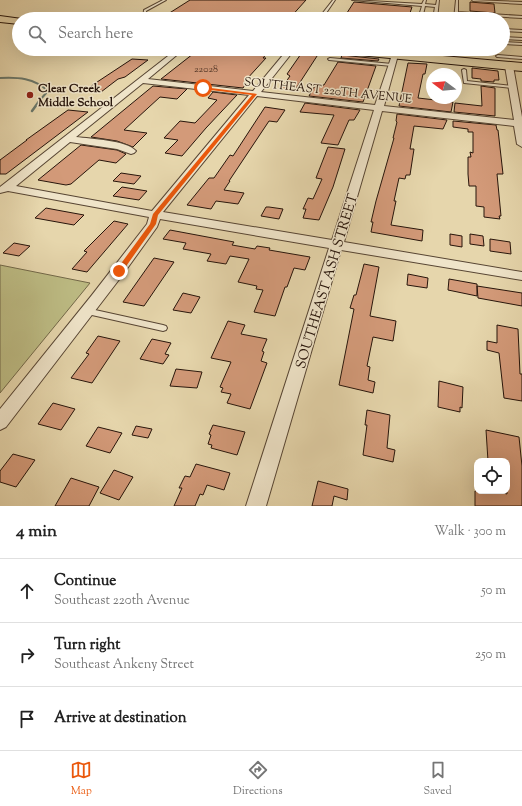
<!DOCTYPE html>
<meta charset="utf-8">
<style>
:root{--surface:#fff;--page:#f6f6f6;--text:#222;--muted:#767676;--line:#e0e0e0;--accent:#ea580c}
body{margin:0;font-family:"Sorts Mill Goudy",serif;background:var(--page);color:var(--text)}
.controls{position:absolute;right:12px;bottom:12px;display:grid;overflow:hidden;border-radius:8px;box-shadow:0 4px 16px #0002}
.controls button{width:36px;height:36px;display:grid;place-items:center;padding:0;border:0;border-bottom:1px solid var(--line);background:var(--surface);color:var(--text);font:20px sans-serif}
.compass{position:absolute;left:426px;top:68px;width:36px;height:36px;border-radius:50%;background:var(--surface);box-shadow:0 4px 16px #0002;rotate:286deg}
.stop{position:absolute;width:12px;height:12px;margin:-9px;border:3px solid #ea580c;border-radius:50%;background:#fff}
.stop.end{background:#ea580c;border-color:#fff;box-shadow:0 1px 4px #0008}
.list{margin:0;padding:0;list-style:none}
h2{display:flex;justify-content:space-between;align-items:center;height:52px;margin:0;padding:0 16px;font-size:17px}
h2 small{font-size:13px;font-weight:400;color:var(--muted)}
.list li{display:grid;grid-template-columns:26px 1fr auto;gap:12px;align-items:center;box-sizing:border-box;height:64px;padding:0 16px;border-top:1px solid var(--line)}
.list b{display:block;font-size:15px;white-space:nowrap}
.list p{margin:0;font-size:13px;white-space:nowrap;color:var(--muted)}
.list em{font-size:13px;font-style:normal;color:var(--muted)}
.icon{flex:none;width:22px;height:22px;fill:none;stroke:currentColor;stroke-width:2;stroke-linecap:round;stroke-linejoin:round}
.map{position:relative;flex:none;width:522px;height:506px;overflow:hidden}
.search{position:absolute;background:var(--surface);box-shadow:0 4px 16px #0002;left:12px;right:12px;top:12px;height:44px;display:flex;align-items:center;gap:10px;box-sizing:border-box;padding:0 14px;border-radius:22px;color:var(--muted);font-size:15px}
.sheet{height:244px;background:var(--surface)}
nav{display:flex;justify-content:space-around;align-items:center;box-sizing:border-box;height:56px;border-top:1px solid var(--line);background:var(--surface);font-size:11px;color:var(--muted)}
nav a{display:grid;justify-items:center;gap:2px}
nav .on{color:var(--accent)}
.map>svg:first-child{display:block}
.green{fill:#bdbc84;stroke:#726848}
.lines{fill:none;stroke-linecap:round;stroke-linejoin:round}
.stream-far1{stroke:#6a776a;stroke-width:2}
.stream{stroke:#6a776a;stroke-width:2.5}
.building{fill:#d39a79;stroke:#27150b}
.service-casing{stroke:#574533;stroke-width:2}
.minor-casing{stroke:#574533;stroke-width:2}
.primary-casing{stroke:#27150b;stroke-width:2}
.service{fill:#efe4c9;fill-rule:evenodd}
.minor{fill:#efe4c9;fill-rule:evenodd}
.primary{fill:#e6d6ac;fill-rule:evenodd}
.route{fill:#ea580c}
.poi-dot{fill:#8f2418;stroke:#efe4c9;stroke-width:1.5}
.labels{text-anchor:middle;stroke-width:3;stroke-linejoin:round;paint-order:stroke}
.far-number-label{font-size:10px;fill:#523626}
.far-poi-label{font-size:12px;font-weight:bold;fill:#27150b;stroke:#efe4c9;text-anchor:start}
.far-street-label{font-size:12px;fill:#27150b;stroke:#efe4c9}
.street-label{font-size:14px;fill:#27150b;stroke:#efe4c9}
</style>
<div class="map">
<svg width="522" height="506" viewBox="0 0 522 506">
<rect width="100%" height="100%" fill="#e6d6ac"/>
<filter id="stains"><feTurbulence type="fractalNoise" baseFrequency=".005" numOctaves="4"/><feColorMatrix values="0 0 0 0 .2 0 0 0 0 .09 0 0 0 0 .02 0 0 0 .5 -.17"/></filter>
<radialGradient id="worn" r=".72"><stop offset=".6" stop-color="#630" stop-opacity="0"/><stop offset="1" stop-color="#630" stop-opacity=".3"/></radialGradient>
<path class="green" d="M0 265 90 283 0 393Z"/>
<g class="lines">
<path class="stream-far1" d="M0 78C18 77 34 78 48 91L39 101"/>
<path class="stream" d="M32 111 40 100"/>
</g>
<path class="building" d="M190 0H306L289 19H160Z
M354 2 412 7 408 19H343Z
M470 2 494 4 495 13 470 11Z
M228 49 270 50 263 58H266L246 80 248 81 243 88 161 79 198 50 225 52Z
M303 51 319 53 295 90 281 89 290 76 287 74Z
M342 55 379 59 378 61 341 58Z
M132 59 148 60 125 77 118 79 101 92 85 90Z
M338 62 376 66 363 102 309 96 314 87H319L321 85H324Z
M408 63 427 64 425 74H423L418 98 453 102 451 112 399 106Z
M472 68 498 71 499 80H494V82L481 81V79L472 78Z
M153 86 187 89 177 99 160 97 124 130 147 133 133 147 117 141 91 137Z
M481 86 495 88V116L454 112 455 103 482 106Z
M213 92 237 95 206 128 182 156 165 153 178 140 164 138 180 121 195 123 217 100 208 98Z
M305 103 360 110 354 120H349L338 145 321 143 334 115 300 112Z
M265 107 285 110 277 122 269 121 229 181H230L224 190 244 193 238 204 216 201 211 209 187 205 209 178H214L230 155 233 156Z
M68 110 88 112 6 174H0V160L27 140H26Z
M397 114 447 120 443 129 414 126 410 149H414L410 175H406L405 179 399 178 394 201H396L391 225 423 230 422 241 371 232 373 222H371L376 201 394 138H393L397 122 396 121Z
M453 121 496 125 497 130H498L503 174H497L501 216H499L500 219 484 217V207L476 206V186H469L468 174V157H471L470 152 473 153V132H468V129L453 127Z
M81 145 117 150 126 154 116 163 99 160 71 184 66 185 38 180Z
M328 147 345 149 333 187 319 220 303 218 306 209H303L308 198 313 199 322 179 316 178Z
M121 173 141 176 134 184 113 181Z
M122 187 147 191 139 200 113 196Z
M266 207H269L283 209 279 219 261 216Z
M46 208 62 211 84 215 74 225 35 218Z
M114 221 128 224 87 272 72 269 87 252 84 251Z
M170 230 234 242 232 245 255 249 257 246 270 248 269 250 310 257 305 270 294 268 287 287H285L275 316 254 312 263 290 256 289 257 286 238 282 249 259 230 256 226 264 207 261 211 254 183 249 186 243 163 239Z
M450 234 462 236V247L450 245Z
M470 234 483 236 484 246 470 244Z
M490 239 510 242 511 254 490 251Z
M14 243 30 246 19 256 3 253Z
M154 258 174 262 144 306 123 302Z
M364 264 379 267 370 316 396 321 393 341 373 337 367 366 370 367 368 380 375 382 373 393 339 385 354 309 350 308 354 295H356Z
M408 274 428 278 427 288 407 285Z
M449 279 477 284V296L448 290Z
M477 286 522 293V306L478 298Z
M183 293 200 297 191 313 173 310Z
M228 321 245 325 241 334 267 339 262 351 264 352 261 361 267 363 250 409 227 403 231 394 221 392 223 388 220 387 231 362 211 358Z
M497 325 518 329 520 374H522V401L504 398 499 353 487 350V341L497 343Z
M98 336 120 341 92 383 71 378 89 354 86 353Z
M152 339 171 343 165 354 169 355 163 364 140 359Z
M176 369 202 372 197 388 170 386Z
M439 381 463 387 462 408 460 407V412L438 407Z
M53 403 75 409 61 430 38 424Z
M367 410 390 415 387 448 395 450 393 462 363 455 367 425H365Z
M213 425 245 432 237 455 211 448 212 445 208 444 211 435 209 434Z
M136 426 152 429 148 438 132 435Z
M98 427 122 433 110 453 86 446Z
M486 430 519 437 522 466V506H475V491H495L507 494V461H488Z
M13 454 35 460 16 487 0 482V471Z
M196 464 230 473 224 490 207 485 203 495 200 494 195 506H174L182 488H179L185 476 190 477Z
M114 470 133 477 119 500 100 493Z
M71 478 99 487 89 506H55Z
M318 481 348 489 347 500 334 496 332 506H312Z"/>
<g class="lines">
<defs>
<path id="service" d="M163 0H166L146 11V17L148 19H144L143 18 144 10Z
M333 0H335L322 19H318Z
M352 0 422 4 424 0H426L425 4 436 5 437 0H439L437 19H433L435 7 425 6 422 19H418L422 6Z
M456 0H458V12L522 16V18L458 14V19H454Z
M472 0 522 2V4L473 1Z
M503 29 522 30V32L503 31Z
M503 37 522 38V40L503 39Z
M503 42 522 43V45L503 44Z
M498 55 522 57V59L497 57 496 56Z
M330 58 392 64 394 65 392 66 329 60 328 59Z
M464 69 466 70 467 81 513 86 515 87 513 88 464 83 462 70Z
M86 308 163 325 166 326 167 328 166 330 163 331 83 313 82 311 83 309Z"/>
<path id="minor" d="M177 49H184L148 79 253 91 288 49H295L261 92 375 105 392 55 395 53 398 55 384 106 514 120 505 66 509 64 513 66 522 117V147L517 144 514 126 382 111 344 242 522 272V280L341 250 266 506H246L329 248 160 219 157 227 121 277 6 427 0 430V409L92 295 147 224 149 217 8 191 0 193V187ZM143 83 249 95 152 211 16 186 70 142 117 149 131 154 134 153 136 151C126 140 91 139 76 137ZM257 96 374 110 332 240 163 212Z"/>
<path id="primary" d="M0 16 22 19H19V24L0 22Z
M323 49H364L522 63V71L328 52Z"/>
</defs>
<use href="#service" class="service-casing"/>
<use href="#minor" class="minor-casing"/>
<use href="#primary" class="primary-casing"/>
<use href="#service" class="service"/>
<use href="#minor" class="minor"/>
<use href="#primary" class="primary"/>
</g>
<path class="route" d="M203 87 257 94 158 215 156 224 122 272H117V269L150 224 153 214 252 95 202 89Z"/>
<circle class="poi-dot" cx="30" cy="95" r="4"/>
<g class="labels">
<g class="far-number-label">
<text x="206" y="72">22028</text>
</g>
<g class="far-poi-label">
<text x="38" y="92">Clear Creek<tspan x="38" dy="14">Middle School</tspan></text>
</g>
<g class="far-street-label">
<text transform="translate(328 90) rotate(6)" y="4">SOUTHEAST 220TH AVENUE</text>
</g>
<g class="street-label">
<text transform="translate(326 281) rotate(-73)" y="5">SOUTHEAST ASH STREET</text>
</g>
</g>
<rect width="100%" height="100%" filter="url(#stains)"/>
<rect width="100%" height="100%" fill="url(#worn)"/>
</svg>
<div class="controls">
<button><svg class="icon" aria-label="locate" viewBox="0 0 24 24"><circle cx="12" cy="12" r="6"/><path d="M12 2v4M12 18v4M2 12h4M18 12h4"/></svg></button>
</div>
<svg class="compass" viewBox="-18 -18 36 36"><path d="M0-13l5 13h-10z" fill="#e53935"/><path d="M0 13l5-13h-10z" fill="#767676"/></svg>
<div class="stop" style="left:203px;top:88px"></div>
<div class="stop end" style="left:119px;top:271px"></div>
<div class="search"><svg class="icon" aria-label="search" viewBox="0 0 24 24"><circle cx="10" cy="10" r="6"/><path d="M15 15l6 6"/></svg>Search here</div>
</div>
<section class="sheet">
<h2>4 min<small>Walk · 300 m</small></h2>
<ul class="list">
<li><svg class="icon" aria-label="ahead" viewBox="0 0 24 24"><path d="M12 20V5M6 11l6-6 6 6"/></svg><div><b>Continue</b><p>Southeast 220th Avenue</p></div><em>50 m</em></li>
<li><svg class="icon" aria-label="right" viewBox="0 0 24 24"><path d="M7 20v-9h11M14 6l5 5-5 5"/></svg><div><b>Turn right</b><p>Southeast Ankeny Street</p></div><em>250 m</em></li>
<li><svg class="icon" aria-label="arrive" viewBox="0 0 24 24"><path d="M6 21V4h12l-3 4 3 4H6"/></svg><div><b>Arrive at destination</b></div></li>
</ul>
</section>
<nav>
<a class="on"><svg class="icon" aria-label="map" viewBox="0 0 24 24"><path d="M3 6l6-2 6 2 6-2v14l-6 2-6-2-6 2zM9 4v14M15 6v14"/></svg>Map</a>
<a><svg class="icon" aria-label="directions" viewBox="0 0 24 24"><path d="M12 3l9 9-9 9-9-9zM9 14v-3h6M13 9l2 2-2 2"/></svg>Directions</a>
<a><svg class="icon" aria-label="saved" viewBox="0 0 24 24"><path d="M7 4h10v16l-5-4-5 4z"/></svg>Saved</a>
</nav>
